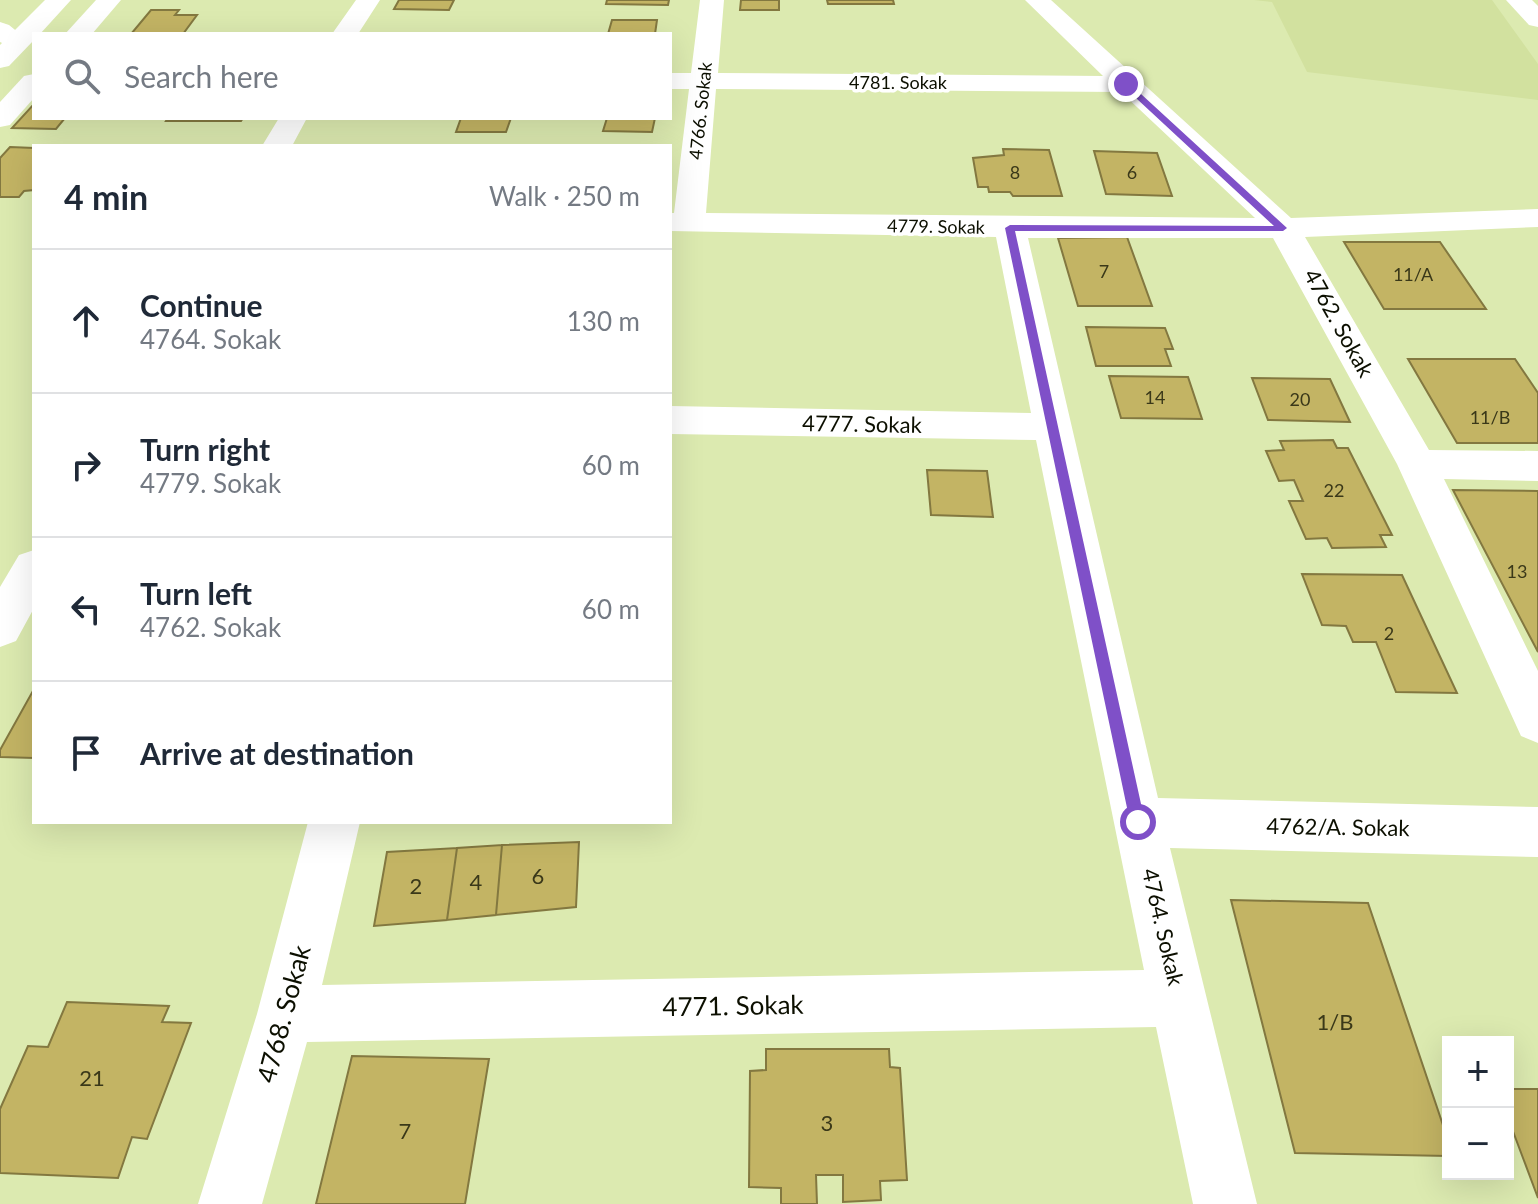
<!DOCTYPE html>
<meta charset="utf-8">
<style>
:root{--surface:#fff;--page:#f6f6f7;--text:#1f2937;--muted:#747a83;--line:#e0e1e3}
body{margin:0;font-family:Lato,sans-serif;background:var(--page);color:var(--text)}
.controls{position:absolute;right:24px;bottom:24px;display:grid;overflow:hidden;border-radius:0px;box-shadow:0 8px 32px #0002}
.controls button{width:72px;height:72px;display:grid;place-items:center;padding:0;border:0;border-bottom:2px solid var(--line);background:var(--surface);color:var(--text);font:40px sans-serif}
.stop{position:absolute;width:24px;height:24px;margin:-18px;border:6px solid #7f50c8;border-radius:50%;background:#fff}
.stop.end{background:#7f50c8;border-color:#fff;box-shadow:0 2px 8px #0008}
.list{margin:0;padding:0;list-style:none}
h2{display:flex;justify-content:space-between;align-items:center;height:104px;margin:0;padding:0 32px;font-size:34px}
h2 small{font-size:26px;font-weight:400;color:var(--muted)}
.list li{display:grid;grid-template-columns:52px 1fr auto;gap:24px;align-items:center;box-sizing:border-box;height:144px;padding:0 32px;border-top:2px solid var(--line)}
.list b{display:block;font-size:30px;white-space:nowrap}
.list p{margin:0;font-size:26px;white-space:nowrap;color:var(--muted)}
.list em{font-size:26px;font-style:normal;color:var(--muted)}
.icon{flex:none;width:44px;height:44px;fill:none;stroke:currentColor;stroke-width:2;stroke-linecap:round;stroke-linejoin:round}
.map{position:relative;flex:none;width:1538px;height:1204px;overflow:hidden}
.search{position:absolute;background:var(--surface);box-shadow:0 8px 32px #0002;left:32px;top:32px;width:640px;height:88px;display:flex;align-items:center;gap:20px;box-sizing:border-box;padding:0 28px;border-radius:0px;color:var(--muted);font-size:30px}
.panel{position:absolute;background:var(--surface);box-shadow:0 8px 32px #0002;left:32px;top:144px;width:640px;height:680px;border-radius:0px}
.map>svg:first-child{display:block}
.built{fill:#d2e19f}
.building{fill:#c3b464;stroke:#837840;stroke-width:2}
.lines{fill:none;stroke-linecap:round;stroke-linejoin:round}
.minor{fill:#fff;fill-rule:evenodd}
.major{fill:#fff;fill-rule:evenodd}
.highway{fill:#fff;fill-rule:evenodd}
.route{fill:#7f50c8}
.labels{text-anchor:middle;stroke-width:7;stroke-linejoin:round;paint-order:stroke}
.far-street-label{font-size:18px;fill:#0c0f00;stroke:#fff}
.number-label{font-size:18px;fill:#3a3819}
.street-label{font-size:22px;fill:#0c0f00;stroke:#fff}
.near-number-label{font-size:22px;fill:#3a3819}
.near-street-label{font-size:26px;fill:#0c0f00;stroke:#fff}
</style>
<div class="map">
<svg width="1538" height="1204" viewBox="0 0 1538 1204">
<rect width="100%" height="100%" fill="#dceab0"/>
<path class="built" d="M1254 0H1492L1538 64V100L1307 72 1272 2Z"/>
<path class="building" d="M399 0H454L449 10 394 9Z
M607 0H669L668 5 606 4Z
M741 0H779V10H740Z
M827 0H893L894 4H828Z
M151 10H179L175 15H197L183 34H131Z
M612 20H657L655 34H608Z
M34 104V118H65L56 129 12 128Z
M168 118H243L241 121H166Z
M461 118H511L506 132H456Z
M607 118H655L652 132 603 131Z
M10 147 34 148V190L24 191 19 197H0V158Z
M1003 149 1049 150 1062 196H1013L1010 192H989L988 187H978L973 158 1004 155Z
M1094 151 1157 153 1172 196 1106 194Z
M1127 237 1152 306H1078L1058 238Z
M1344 242H1440L1486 309H1384Z
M1086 327 1165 328 1173 349H1165L1171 366H1096Z
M1408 359H1515L1538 393V443H1457Z
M1109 376 1188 377 1202 419 1121 418Z
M1252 378 1330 379 1350 422 1268 420Z
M1333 440 1337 448H1348L1392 535H1380L1386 547 1332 548 1327 538 1306 539 1289 501H1303L1294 480 1279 481 1266 451 1284 450 1280 441Z
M927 470 987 471 993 517 931 515Z
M1453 490 1538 491V652Z
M1302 574 1402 575 1457 693 1396 692 1376 642H1353L1346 626 1322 625Z
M34 689V758L0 757V750Z
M579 842 576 907 496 915 502 845Z
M502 845 496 915 447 920 457 848Z
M457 848 447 920 374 926 387 852Z
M1231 900 1368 903 1448 1140V1156L1295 1153Z
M67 1002 169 1006 162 1022 191 1023 147 1139 132 1137 118 1178 0 1173V1109L28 1046 48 1047Z
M766 1049H889L890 1067 900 1068 907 1180 880 1181 881 1200 843 1202V1175H816L817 1204H781V1188L749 1187 750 1071 766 1070Z
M352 1056 489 1059 465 1204H316Z
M1508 1089H1538V1198L1508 1118Z"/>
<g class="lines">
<path class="minor" d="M356 0H380L358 34H332Z
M700 0H724L718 73 1103 76 1025 0H1051L1291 218 1538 209V227L1305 237 1429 450 1538 451V481L1444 479 1538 671V743L1521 736 1397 464 1273 238H1028L1158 798 1538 807V857L1170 848 1257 1204H1193L1156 1027 307 1042 262 1204H198L257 1014 308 822H360L322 985 1144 970 1036 440 670 434V406L1031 413 996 237 670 231V213H674L689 89H670V73H691ZM716 89 1121 92 1255 218 706 213Z
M0 22 9 25 30 42 26 47 17 50 0 42Z
M279 118H307L292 146H262Z
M34 550V608L16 641 0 647V587L19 555Z"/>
<path class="major" d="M45 0H71L40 34H34V40L9 66 0 68V45Z
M96 0H121L92 34H65Z
M34 74V98L10 125 0 127V102L24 76Z"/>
<path class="highway" d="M1506 0H1532L1538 6V27L1529 25Z"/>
</g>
<path class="route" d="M1123 83H1129L1287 228 1283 231H1015L1145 822 1138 830 1130 822 1005 228 1010 225 1274 226 1123 86Z"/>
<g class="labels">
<g class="far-street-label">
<text x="898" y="89">4781. Sokak</text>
<text transform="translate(701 111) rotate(-84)" y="6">4766. Sokak</text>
<text transform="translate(936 227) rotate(1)" y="6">4779. Sokak</text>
</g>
<g class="number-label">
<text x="1015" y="179">8</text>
<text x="1132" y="179">6</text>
<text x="1104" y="278">7</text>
<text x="1413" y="281">11/A</text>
<text x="1155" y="404">14</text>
<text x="1300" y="406">20</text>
<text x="1490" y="424">11/B</text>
<text x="1334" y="497">22</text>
<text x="1517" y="578">13</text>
<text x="1389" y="640">2</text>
</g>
<g class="street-label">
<text transform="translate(1339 323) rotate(61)" y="8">4762. Sokak</text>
<text transform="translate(862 424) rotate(1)" y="8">4777. Sokak</text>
<text transform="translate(1338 827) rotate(1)" y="8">4762/A. Sokak</text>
<text transform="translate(1163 927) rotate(77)" y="8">4764. Sokak</text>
</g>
<g class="near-number-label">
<text x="538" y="884">6</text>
<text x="476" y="890">4</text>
<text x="416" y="894">2</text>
<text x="1335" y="1030">1/B</text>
<text x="92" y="1086">21</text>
<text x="827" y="1131">3</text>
<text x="405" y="1139">7</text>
</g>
<g class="near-street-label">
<text transform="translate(733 1006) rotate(-1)" y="9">4771. Sokak</text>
<text transform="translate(284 1014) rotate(-75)" y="9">4768. Sokak</text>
</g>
</g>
</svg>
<div class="controls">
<button>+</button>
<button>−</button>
</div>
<div class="stop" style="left:1138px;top:822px"></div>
<div class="stop end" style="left:1126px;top:84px"></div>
<div class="search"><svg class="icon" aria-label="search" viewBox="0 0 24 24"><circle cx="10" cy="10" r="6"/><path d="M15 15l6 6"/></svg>Search here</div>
<section class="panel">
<h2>4 min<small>Walk · 250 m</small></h2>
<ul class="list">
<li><svg class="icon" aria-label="ahead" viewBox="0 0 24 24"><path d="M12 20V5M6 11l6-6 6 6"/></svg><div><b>Continue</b><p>4764. Sokak</p></div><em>130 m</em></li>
<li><svg class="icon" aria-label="right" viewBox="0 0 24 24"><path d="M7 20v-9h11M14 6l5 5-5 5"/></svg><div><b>Turn right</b><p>4779. Sokak</p></div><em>60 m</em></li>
<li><svg class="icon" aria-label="left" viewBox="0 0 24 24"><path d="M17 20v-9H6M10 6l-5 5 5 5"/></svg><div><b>Turn left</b><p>4762. Sokak</p></div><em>60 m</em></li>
<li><svg class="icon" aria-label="arrive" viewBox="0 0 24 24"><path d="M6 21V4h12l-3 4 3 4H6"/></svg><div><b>Arrive at destination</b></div></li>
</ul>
</section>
</div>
